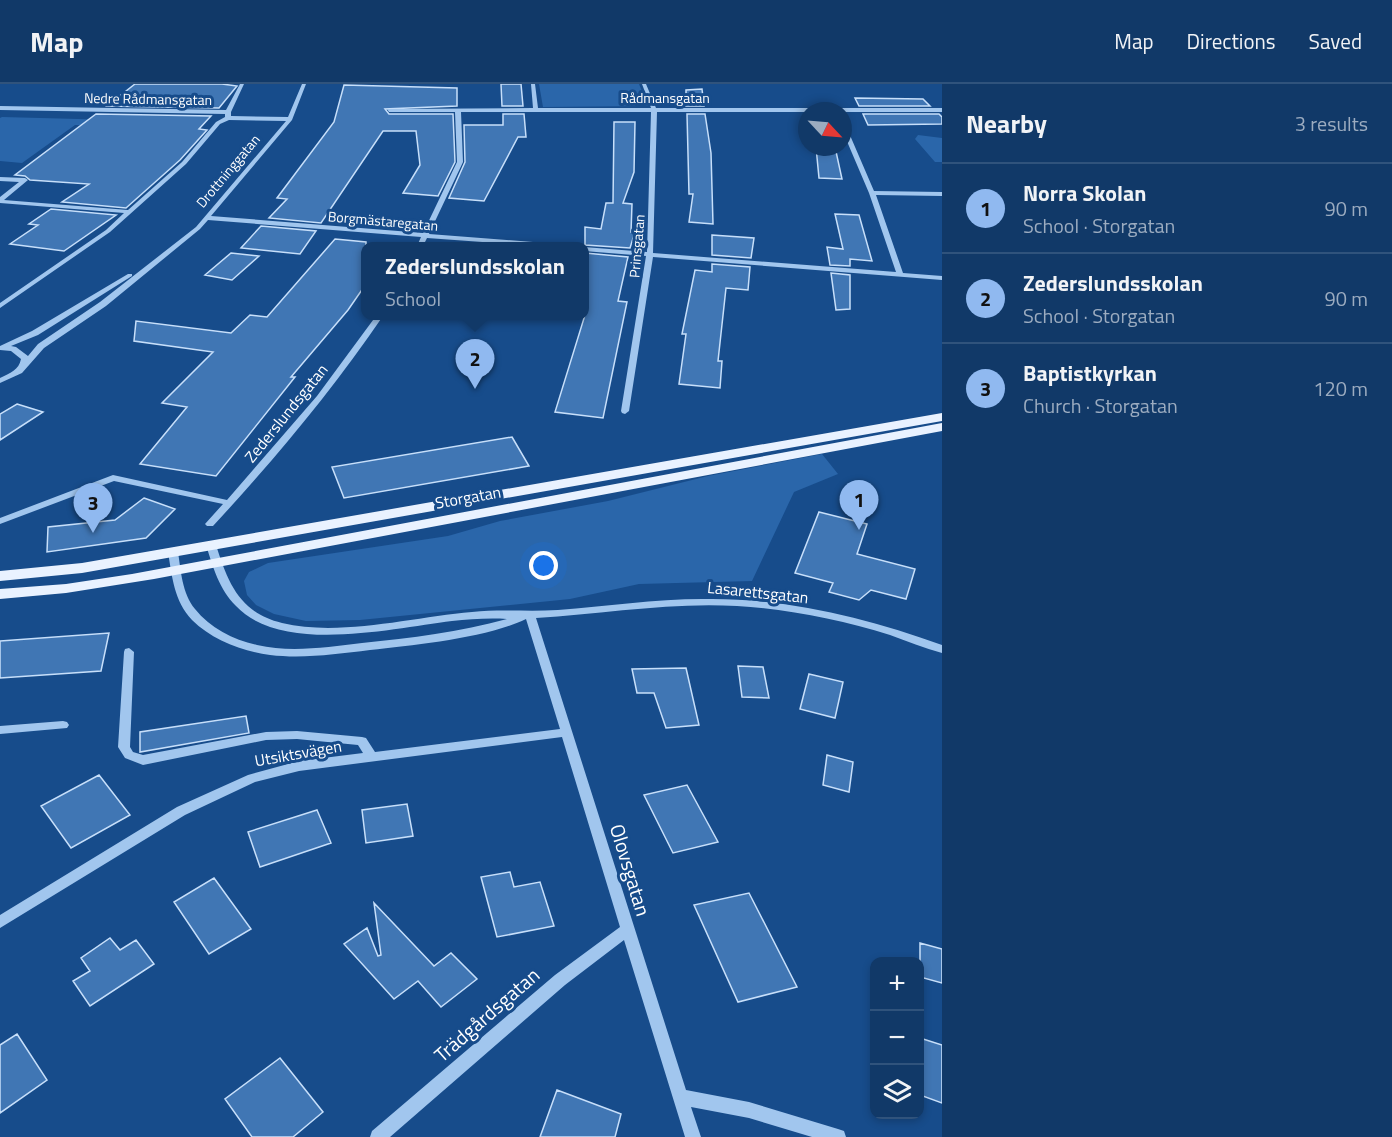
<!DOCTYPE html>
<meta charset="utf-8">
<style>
:root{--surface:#113968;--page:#1a406e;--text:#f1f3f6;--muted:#9cacc0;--line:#30537c;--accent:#90b9f0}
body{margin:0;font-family:"Titillium Web",sans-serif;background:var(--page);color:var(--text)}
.controls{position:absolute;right:18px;bottom:18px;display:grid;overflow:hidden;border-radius:12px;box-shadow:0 3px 9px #0003}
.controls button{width:54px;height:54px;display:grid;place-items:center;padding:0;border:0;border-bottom:2px solid var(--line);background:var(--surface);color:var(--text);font:30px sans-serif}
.compass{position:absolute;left:798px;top:18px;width:54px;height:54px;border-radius:50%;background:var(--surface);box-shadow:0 3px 9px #0003;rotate:116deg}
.you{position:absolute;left:544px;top:482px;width:21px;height:21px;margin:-15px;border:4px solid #fff;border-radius:50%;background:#1a73e8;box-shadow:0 0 0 9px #1a73e833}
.badge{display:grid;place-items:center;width:39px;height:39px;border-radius:50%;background:var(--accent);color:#111;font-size:20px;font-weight:700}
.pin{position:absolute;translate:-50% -50px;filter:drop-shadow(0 2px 3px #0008)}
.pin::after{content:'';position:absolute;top:32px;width:21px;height:18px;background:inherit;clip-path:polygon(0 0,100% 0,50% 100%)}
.popup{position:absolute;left:361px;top:158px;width:228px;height:78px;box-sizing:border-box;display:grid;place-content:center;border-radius:12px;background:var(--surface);filter:drop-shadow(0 2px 4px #0005);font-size:20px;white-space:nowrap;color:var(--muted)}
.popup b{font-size:22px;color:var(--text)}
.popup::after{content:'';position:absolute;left:50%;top:100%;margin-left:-12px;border:12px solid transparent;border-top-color:var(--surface)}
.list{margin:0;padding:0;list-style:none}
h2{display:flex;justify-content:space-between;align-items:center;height:78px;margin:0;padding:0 24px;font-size:26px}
h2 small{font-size:20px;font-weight:400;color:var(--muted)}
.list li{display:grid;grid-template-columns:39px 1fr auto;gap:18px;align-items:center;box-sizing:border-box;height:90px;padding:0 24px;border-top:2px solid var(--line)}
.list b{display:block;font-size:22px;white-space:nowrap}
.list p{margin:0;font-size:20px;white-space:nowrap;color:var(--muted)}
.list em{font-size:20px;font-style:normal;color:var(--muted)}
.icon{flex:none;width:33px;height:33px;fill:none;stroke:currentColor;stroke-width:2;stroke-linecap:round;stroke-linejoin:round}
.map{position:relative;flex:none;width:942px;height:1053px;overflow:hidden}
header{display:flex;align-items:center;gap:36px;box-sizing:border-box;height:84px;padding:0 30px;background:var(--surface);border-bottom:2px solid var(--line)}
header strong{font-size:28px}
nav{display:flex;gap:33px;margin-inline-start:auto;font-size:21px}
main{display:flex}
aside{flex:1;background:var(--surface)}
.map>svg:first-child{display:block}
.green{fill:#2a66aa}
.building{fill:#4076b4;stroke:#c7dffa;stroke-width:1.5}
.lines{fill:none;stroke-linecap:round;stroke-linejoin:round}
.minor{fill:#a1c6ee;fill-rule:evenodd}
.major{fill:#e9f2ff;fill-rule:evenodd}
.labels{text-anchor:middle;stroke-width:6;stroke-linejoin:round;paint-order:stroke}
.far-street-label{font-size:14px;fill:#fff;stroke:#174c8b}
.street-label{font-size:16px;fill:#fff;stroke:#174c8b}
.near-street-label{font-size:20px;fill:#fff;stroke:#174c8b}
</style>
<header>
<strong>Map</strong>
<nav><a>Map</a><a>Directions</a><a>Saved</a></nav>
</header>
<main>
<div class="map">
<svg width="942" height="1053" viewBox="0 0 942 1053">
<rect width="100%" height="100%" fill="#174c8b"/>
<path class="green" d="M539 0H639L648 22 543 23Z
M0 34 2 33 117 36 108 42 75 41 22 79 0 77Z
M918 51 942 54V78H935L915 55Z
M822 370 838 390 794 408 752 497 639 500 570 515 360 536 306 537 274 530 256 521 247 511 244 497 249 488 268 479 448 452 500 437 608 417 708 392Z"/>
<path class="building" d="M135 0H222L237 2 219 24 107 22Z
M501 0H521L523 22H502Z
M344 1 457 4V22L385 25 389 30H453L455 78 438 112 403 109 420 81 416 47H383L321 139 269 134 287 115 277 114 334 38Z
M702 5 704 22H686V6Z
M855 14 923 15 930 22H859Z
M96 30 211 32 199 45 207 46 180 76 126 124 62 118 89 100 30 96 25 92 15 91Z
M503 30H524L526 53H518L484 117 449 114 465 78 464 41H503Z
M687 30H705L711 69 713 140 689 138 693 110H689Z
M863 30H939L942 33V40L868 41Z
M614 38H635L634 88 623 119 632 120 631 148H635L630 164 585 161V143L601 145 606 119H613Z
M816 63H835L842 95 819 94Z
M51 125 116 131 64 167 10 160 38 141 29 140Z
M835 130 859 131 872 177 850 175V182L830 181 827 163 843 165Z
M261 142 316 147 300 170 241 164Z
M712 151 754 154 751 174 712 171Z
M335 155 366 158V200L348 226 291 293H295L216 392 140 380 187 323 162 319 213 268 134 257 136 237 231 249 250 231 267 233Z
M231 169 259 172 232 196 205 191Z
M585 169 628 173 618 217 627 218 603 334 555 328 585 231Z
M712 180 750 183 748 206 726 204 718 277H722L720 304 679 300 686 250H682L695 186 712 188Z
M831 189 850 191V225L836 226Z
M17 320 43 328 0 356V330Z
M512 353 529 382 344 414 332 383Z
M144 414 175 425 146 454 47 468 48 443 115 436Z
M819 428 867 440 857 470 915 485 906 515 871 506 859 516 829 508 833 499 795 489Z
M109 549 101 587 0 594V557Z
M738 582 763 583 769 614 742 613Z
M686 584 699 641 666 644 654 609H637L632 585Z
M809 590 843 598 835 634 800 625Z
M246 632 249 649 140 668V648Z
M827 671 853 678 849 708 823 701Z
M99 691 130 731 71 764 41 722Z
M687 701 718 758 673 769 644 711Z
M407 720 413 752 366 759 362 726Z
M317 726 331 759 260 783 248 748Z
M510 788 514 803 540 798 554 842 497 853 481 793Z
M214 794 251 845 209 870 174 818Z
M749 809 797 903 738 918 694 821Z
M374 819 434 882 451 869 477 895 441 923 418 897 394 915 344 860 367 844 378 872 381 871Z
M110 854 120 866 136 856 154 880 90 922 73 897 90 887 81 874Z
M920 859 942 865V899L920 893Z
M17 950 47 996 0 1029V961Z
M920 954 942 961V1019L920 1011Z
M280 974 323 1028 293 1053H252L225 1015Z
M557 1006 621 1030 615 1053H540Z"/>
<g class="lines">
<path class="minor" d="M240 0H244L231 28V32L288 33 302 0H306L292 36 211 132 423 149 457 78 455 28H389L387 25 533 24 531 0H535L538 24H651L642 0H646L656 24H942V28H657L653 169 896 188 869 109 843 48V40L846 42 874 107 942 108V112L876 111 903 189 942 192V196L653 173 629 327 625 330 622 329 621 327 646 172 584 167V163L647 168 651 28H461L463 78 429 150 558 160 561 162H539L427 154 423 162H417L421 153 208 136 200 145 106 222 44 264 22 289 0 299V294C10 289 19 286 21 275L11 267 0 266V262L32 247 128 190H132V192L38 251 11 262 16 263 28 272 38 260 100 218 196 143 286 37 229 36 220 40 186 80 110 148 0 224V219L106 146 124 129 0 119V113L19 98 0 97V93L25 94 28 96 4 116 128 126 182 78 216 38 225 33V30L0 26V22L226 26Z
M376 232H383C332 307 274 376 213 442H207L205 440 223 420 114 397 0 440V434L113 391 227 416 317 312Z
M211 458 216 461C228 499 240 529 282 539 340 553 413 533 472 528 500 525 529 528 558 526 609 522 660 514 712 515 790 515 869 535 942 561V569C924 564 907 557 890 551 841 536 789 525 737 522 670 518 603 530 536 534L686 1006 749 1018 838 1045 844 1047 846 1053H812L749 1034 691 1023 701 1053H685L624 856 565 901 390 1053H370L372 1047 555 891 620 843 562 653 299 687 255 698 185 731 0 844V831L177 723 248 691 299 677 363 669 358 661 297 655 266 656 143 681 125 674 118 663 124 568 125 565 129 564 134 568 130 663 133 668 143 671 266 648 297 647 362 653 366 654 375 668 560 645 526 535C486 554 416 561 370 566 337 570 303 575 270 571 242 567 212 556 192 536 174 517 172 492 168 468L170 466H176L178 468C181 487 182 509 195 525 210 544 234 556 257 561 291 569 328 563 362 559 411 554 460 548 507 535 489 534 470 535 452 537 393 544 282 571 236 522 219 505 213 483 206 461Z
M63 637 67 638 69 641 67 644 0 650V642Z"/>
<path class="major" d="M942 329V337L82 489 0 497V487L82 479Z
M942 339V347L154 495 66 509 0 515V505L66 500 132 490Z"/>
</g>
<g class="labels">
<g class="far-street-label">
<text x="665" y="19">Rådmansgatan</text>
<text transform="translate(148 15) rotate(1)" y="5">Nedre Rådmansgatan</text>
<text transform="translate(228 87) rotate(-50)" y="5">Drottninggatan</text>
<text transform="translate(383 137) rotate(5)" y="5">Borgmästaregatan</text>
<text transform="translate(637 162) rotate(-85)" y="5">Prinsgatan</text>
</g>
<g class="street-label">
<text transform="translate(286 329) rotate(-51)" y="6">Zederslundsgatan</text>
<text transform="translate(468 413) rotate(-10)" y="6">Storgatan</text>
<text transform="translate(758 508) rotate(6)" y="6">Lasarettsgatan</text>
<text transform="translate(298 669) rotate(-10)" y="6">Utsiktsvägen</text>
</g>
<g class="near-street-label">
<text transform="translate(630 786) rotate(73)" y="7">Olovsgatan</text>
<text transform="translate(487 931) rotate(-41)" y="7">Trädgårdsgatan</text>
</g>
</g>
</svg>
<div class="controls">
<button>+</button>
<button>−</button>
<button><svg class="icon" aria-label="layers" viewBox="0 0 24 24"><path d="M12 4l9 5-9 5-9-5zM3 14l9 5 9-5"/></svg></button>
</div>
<svg class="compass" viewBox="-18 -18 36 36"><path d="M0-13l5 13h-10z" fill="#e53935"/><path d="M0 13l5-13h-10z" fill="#9cacc0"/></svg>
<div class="you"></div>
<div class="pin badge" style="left:859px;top:446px">1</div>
<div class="pin badge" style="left:475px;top:305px">2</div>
<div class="popup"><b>Zederslundsskolan</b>School</div>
<div class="pin badge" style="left:93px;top:449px">3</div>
</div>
<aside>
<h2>Nearby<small>3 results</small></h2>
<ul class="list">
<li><span class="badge">1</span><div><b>Norra Skolan</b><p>School · Storgatan</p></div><em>90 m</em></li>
<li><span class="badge">2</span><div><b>Zederslundsskolan</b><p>School · Storgatan</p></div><em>90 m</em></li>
<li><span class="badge">3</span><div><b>Baptistkyrkan</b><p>Church · Storgatan</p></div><em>120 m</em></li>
</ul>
</aside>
</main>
